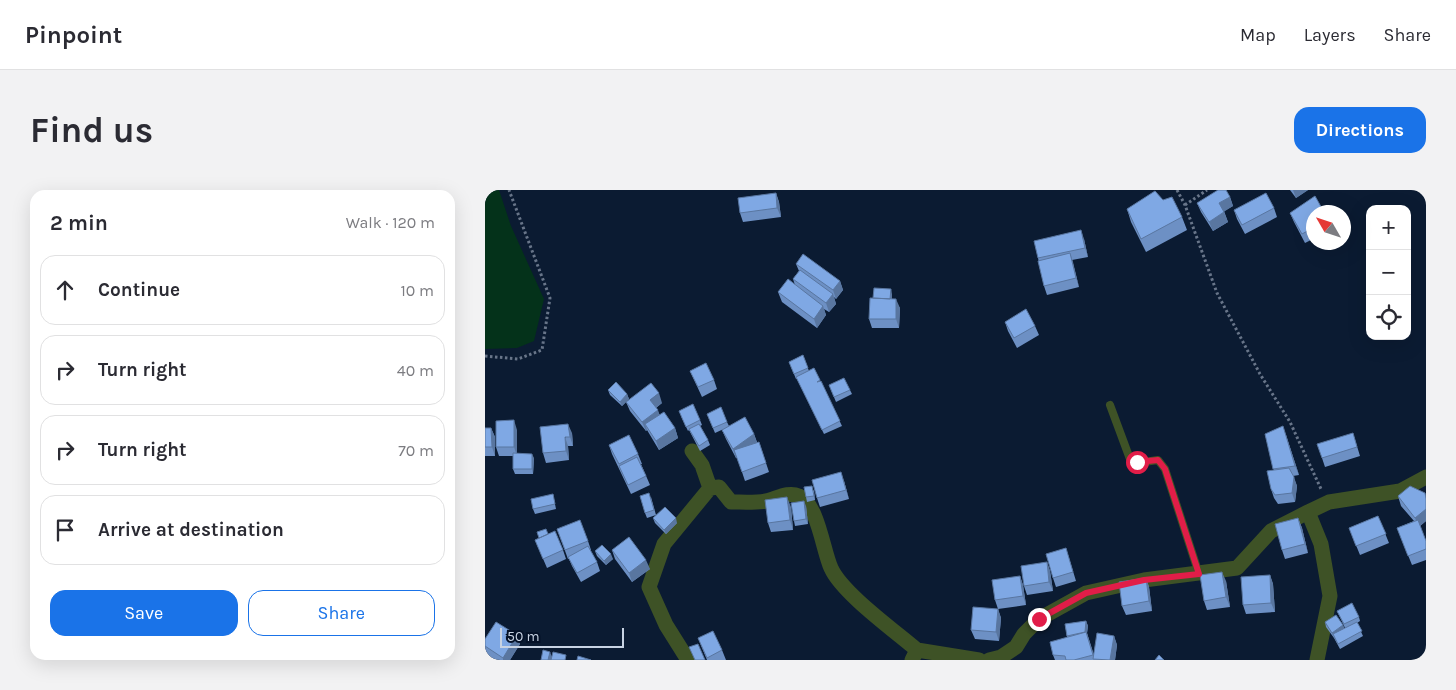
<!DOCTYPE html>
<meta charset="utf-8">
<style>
:root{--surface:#fff;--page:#f2f2f3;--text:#2b2b33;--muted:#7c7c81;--line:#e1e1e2;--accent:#1a73e8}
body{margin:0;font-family:Karla,sans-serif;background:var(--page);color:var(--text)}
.controls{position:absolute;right:15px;top:15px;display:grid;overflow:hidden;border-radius:10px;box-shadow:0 5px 20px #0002}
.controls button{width:45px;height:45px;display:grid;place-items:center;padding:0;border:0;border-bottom:1px solid var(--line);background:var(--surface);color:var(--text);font:25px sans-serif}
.compass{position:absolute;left:821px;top:15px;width:45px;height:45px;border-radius:50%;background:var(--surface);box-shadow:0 5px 20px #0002;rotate:309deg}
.scale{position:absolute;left:15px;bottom:12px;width:124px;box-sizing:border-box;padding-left:5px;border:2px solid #c8d3e3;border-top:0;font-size:14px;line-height:18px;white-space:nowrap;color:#c8d3e3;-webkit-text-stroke:4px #041127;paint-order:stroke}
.stop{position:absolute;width:15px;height:15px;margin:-11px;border:4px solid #e11d48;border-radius:50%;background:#fff}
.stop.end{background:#e11d48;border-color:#fff;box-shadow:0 1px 5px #0008}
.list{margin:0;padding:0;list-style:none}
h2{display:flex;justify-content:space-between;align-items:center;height:65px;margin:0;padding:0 20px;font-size:21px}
h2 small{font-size:16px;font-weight:400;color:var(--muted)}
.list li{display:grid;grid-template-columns:32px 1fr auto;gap:15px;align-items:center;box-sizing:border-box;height:70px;margin:0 10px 10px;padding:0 10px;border:1px solid var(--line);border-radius:15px}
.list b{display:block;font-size:19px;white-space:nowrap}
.list em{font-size:16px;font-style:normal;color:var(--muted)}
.actions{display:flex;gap:10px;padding:15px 20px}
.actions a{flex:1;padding:11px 0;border:1px solid var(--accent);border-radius:15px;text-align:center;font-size:18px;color:var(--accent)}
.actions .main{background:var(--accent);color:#fff}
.icon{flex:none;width:28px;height:28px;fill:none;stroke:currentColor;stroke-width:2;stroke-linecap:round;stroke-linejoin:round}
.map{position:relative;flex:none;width:941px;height:470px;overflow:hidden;border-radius:15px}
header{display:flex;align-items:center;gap:30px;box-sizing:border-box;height:70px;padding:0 25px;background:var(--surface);border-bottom:1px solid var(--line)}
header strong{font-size:24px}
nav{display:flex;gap:28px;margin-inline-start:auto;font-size:18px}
.intro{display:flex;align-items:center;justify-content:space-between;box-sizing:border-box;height:120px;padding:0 30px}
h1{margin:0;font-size:35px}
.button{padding:12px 22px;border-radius:15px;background:var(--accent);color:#fff;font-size:18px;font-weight:700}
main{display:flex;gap:30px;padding:0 30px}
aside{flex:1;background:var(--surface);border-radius:15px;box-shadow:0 5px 20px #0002}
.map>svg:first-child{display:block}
.green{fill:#04321a}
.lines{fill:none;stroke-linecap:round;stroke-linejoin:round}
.path{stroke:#687589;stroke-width:3;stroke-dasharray:2.5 2.5;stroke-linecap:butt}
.lane{stroke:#3e5226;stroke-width:8}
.street{stroke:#3e5226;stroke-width:15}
.wall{fill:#6d90c4}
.shaded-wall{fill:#5976a0}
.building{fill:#7fa8e4;stroke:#5976a0}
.route{stroke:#e11d48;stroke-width:6}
</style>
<header>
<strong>Pinpoint</strong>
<nav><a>Map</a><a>Layers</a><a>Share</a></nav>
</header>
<div class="intro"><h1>Find us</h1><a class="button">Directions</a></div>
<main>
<aside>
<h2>2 min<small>Walk · 120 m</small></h2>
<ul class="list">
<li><svg class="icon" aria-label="ahead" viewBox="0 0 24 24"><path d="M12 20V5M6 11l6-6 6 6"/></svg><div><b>Continue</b></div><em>10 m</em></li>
<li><svg class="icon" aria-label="right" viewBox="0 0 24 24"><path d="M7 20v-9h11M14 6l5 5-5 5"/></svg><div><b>Turn right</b></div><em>40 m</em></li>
<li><svg class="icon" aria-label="right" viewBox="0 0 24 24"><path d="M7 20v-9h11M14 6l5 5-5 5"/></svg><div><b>Turn right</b></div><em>70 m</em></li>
<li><svg class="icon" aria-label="arrive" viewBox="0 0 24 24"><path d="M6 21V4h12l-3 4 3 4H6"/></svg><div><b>Arrive at destination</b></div></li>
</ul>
<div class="actions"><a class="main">Save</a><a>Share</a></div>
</aside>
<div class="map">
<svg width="941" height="470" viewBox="0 0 941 470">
<rect width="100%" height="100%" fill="#0b1b32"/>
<path class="green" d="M0 0H14L26 36 59 109 49 151 32 158 0 159Z"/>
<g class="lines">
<path class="path" d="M692 0 700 15 732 103 775 184 805 232 836 299
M700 15 722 0
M0 166 33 169 57 160 65 108 24 0"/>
<path class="lane" d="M625 215 645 269 652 273 673 270 680 279 714 384"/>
<path class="street" d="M225 298 234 297 246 312C257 312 270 313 281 311 291 309 303 301 314 306 333 314 338 361 346 378 357 403 410 441 432 460
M823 322 836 354 845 406 832 470
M203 470 181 435 164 397 179 354 225 298 217 275 207 261
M427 470 432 460 494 470
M504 470 516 467 531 457 539 444 554 429 601 403 659 390 752 378 786 341 823 322 844 312 915 301 941 287"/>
</g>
<path class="wall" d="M805 0H823L811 8Z
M291 3 294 12 296 27 258 32 255 23Z
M745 7 748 16 739 21 743 32 728 41 716 22 712 13Z
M789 18 792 27 760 44 752 29 749 20Z
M642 19 697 27 702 40 661 62 646 32Z
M828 22V49L820 53 809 32 805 23Z
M599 49 603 67 587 70 594 97 562 105 559 96 553 68Z
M311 74 355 91 358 100 351 109 349 107 351 114 344 122 339 119 341 125 332 138 297 112 293 102 310 95 308 89 314 81Z
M407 104V109L415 118 414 138H387L384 129 388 108Z
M520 132 550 136 554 145 532 158 523 141Z
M318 165 324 181 329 178 357 236 339 244 312 189H311L304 172Z
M205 181 229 190 232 199 217 207Z
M344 195 365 200 367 204 351 212Z
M123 200 142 204 144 209 137 216 125 205Z
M141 212 177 213 171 218 174 224 190 238 193 248 174 260 162 240 161 241 145 221Z
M222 224 242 232 244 236 269 244 272 252H274L284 282 260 291 252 267 251 268 241 249 237 240 243 237 230 243Z
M196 226 215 230 217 235 215 236 223 250 225 255 215 261 204 240 203 241Z
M0 238H6L10 247V266H0Z
M32 240V263L49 268 48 284H30L28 279V266H14L11 257Z
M87 243 88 256H83L84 270 61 273 58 263Z
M868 243 875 266 840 277 837 268Z
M780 244 801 245 814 285 808 286 812 296 810 312 793 314 789 308 786 299 789 280Z
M124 255 153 264 157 274H156L165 295 146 304 127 264Z
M359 291 364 309 335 317 332 308Z
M329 300 330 310 322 312 321 307Z
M68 304 71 319 50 324 48 319Z
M913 306H941V331L935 336 941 351V370L927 375 912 338 929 331 916 316Z
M166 307 171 325 162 328 160 323Z
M321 316 323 334 310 336 309 331Z
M306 317 308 340 286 342 283 333Z
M893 326 904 353 875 365 864 338Z
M168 328 192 333 181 344 170 333Z
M813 328 817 338 823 363 800 369 797 360Z
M72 339 103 351 106 360H105L112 372 115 381 96 392 87 376 84 369H83Z
M63 344 78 360 81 369 62 378 50 350Z
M581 358 591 391 571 397 568 388Z
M127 360 165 379 147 392 130 369Z
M110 361 128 369 121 375 112 366Z
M562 372 565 381 568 401 542 405 539 396Z
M785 385 788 394 790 422 761 424 758 415Z
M535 386 538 395 541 415 513 419 510 410Z
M661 388 664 397 667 421 641 425 637 416Z
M741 391 745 417 722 420 719 411Z
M513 419 516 428 514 451 490 449 486 440Z
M852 421 874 427 875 431 872 433 878 446 855 459 849 448 841 437 840 432 858 435 859 438H860Z
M601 431 603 436 602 443 609 465 629 446 632 455 630 470H570L568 465 582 447 580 434Z
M32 445 35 454 25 470H10L0 463V449Z
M213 448 237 460 241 470H222Z"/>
<path class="shaded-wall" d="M808 0H823L811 8Z
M291 3 294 12 296 27 292 18Z
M745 7 748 16 737 23 734 13Z
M739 22 743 32 728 41 724 32Z
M596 40 599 49 603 67 600 58Z
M585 63 588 72 594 97 591 88Z
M355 91 358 100 351 109 348 100Z
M406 99 407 104V115L405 111Z
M348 104 351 114 344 122 341 113Z
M411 109 415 118 414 138 411 129Z
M338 116 341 125 332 138 329 129Z
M174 203 177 213 168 220 165 210Z
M142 204 144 209 137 216 135 212Z
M173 220 176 229 160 234 162 240 161 241 157 232Z
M29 230 32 240V266L29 257Z
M83 234 87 243 88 256 85 247Z
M798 236 801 245 814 285 810 276Z
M6 238 10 247V266L7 257Z
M190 238 193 248 174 260 171 251Z
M269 244 272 253 251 268 248 259Z
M80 247 83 256 84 270 81 261Z
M47 264 49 268 48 284 47 279Z
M356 282 359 291 364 309 361 300Z
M809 287 812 296 810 312 807 303Z
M302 307 306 317 308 340 305 330Z
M319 311 321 316 323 334 321 329Z
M941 319V331L934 337 930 328Z
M191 328 192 333 181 344 179 340Z
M813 328 817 338 823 363 820 354Z
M126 364 128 369 121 375 119 371Z
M161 370 165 379 147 392 144 383Z
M562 372 565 381 568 401 564 392Z
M737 382 741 391 745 417 741 407Z
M785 385 788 394 790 422 786 413Z
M535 386 538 395 541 415 538 406Z
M661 388 664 397 667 421 664 411Z
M513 419 516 428 514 451 511 442Z
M601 431 603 436 602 443 610 470 599 444Z
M858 435 860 440 848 444 849 448 847 443Z
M32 445 35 454 25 470H18V468Z
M629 446 632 455 630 470H625Z
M65 462 67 467 66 470H63Z"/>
<path class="building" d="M733 0H741L745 7 734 13 739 22 724 32 712 13Z
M670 1 678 10 687 7 697 27 656 49 642 19Z
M291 3 292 18 255 23 253 8Z
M781 3 789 18 757 35 749 20Z
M830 6 839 22H828V38L817 44 805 23Z
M596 40 600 58 553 68 549 51Z
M585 63 591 88 559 96 553 71Z
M318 64 355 91 348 100 311 74Z
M315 80 348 104 341 113 308 89Z
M303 89 338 116 329 129 293 102Z
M389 98 406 99 405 109 388 108Z
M385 108 411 109V129H384Z
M541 119 550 136 529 148 520 132Z
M318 165 323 178 309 184 304 172Z
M221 173 229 190 213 197 205 181Z
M329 178 335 190 332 192 336 191 355 231 337 240 311 187Z
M359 188 365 200 349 207 344 195Z
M131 192 142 204 135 212 123 200Z
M166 193 174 203 165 210 173 220 157 232 141 212Z
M208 214 215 230 201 237 194 221Z
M236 217 242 232 228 238 222 224Z
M179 222 190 238 171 251 160 234Z
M260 227 269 244 248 259 237 240Z
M29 230V257H11V231Z
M83 234 85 247H80L81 261 58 263 55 237Z
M214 234 223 250 214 256 204 239Z
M798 236 810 276 788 279 780 244Z
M0 238H6L7 257H0Z
M868 243 872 257 837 268 832 254Z
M144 245 153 264 134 274 124 255Z
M274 252 281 273 257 282 249 260Z
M28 263 47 264V279H28Z
M152 267 161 286 143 295 134 276Z
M804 278 809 287 807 303 790 305 786 299 782 281Z
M356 282 361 300 332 308 327 290Z
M327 296 329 306 321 307 319 297Z
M925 296 940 303 941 309V319L930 328 913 306Z
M164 303 169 320 160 323 155 306Z
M68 304 70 314 48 319 46 309Z
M302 307 305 330 283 333 280 310Z
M319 311 321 329 309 331 306 313Z
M180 317 191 328 179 340 168 328Z
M893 326 901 344 871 356 864 338Z
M813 328 820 354 797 360 790 334Z
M95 330 103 351 80 360 72 339Z
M933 330 941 351V359L923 366 912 338Z
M61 339 63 344 54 348 52 342Z
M70 341 78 360 58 369 50 350Z
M144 347 161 370 144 383 127 360Z
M117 355 126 364 119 371 110 361Z
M103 356 112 372 92 383 83 367Z
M581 358 588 382 568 388 561 364Z
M562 372 564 392 539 396 536 376Z
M737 382 741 407 719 411 715 385Z
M785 385 786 413 758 415 756 387Z
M535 386 538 406 510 410 507 390Z
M661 388 664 411 637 416 634 392Z
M867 413 874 427 859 434 852 421Z
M488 417 513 419 511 442 486 440Z
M851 425 858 435 847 443 840 432Z
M601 431 600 442 582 446 580 434Z
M11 432 32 445 18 468 0 456V449Z
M872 432 877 441 853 454 848 444Z
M228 441 237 460 222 468 213 448Z
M601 442 608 465 589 470H581L580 466 568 465 565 452Z
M612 443 629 446 625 470 608 469Z
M213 454 220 470H210L204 457Z
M58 460 65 462 63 470H56Z
M68 462 81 465 80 470H66Z
M674 465 679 470H670Z
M93 466 106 470H92Z"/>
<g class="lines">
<path class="route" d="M554 429 601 403 659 390 714 384 680 279 673 270 652 272"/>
</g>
</svg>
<div class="controls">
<button>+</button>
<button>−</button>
<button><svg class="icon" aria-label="locate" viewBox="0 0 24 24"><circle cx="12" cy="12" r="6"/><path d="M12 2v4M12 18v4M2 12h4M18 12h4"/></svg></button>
</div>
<svg class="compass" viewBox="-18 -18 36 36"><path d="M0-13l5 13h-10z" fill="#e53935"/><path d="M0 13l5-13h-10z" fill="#7c7c81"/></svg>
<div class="scale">50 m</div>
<div class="stop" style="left:652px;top:272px"></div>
<div class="stop end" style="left:554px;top:429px"></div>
</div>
</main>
